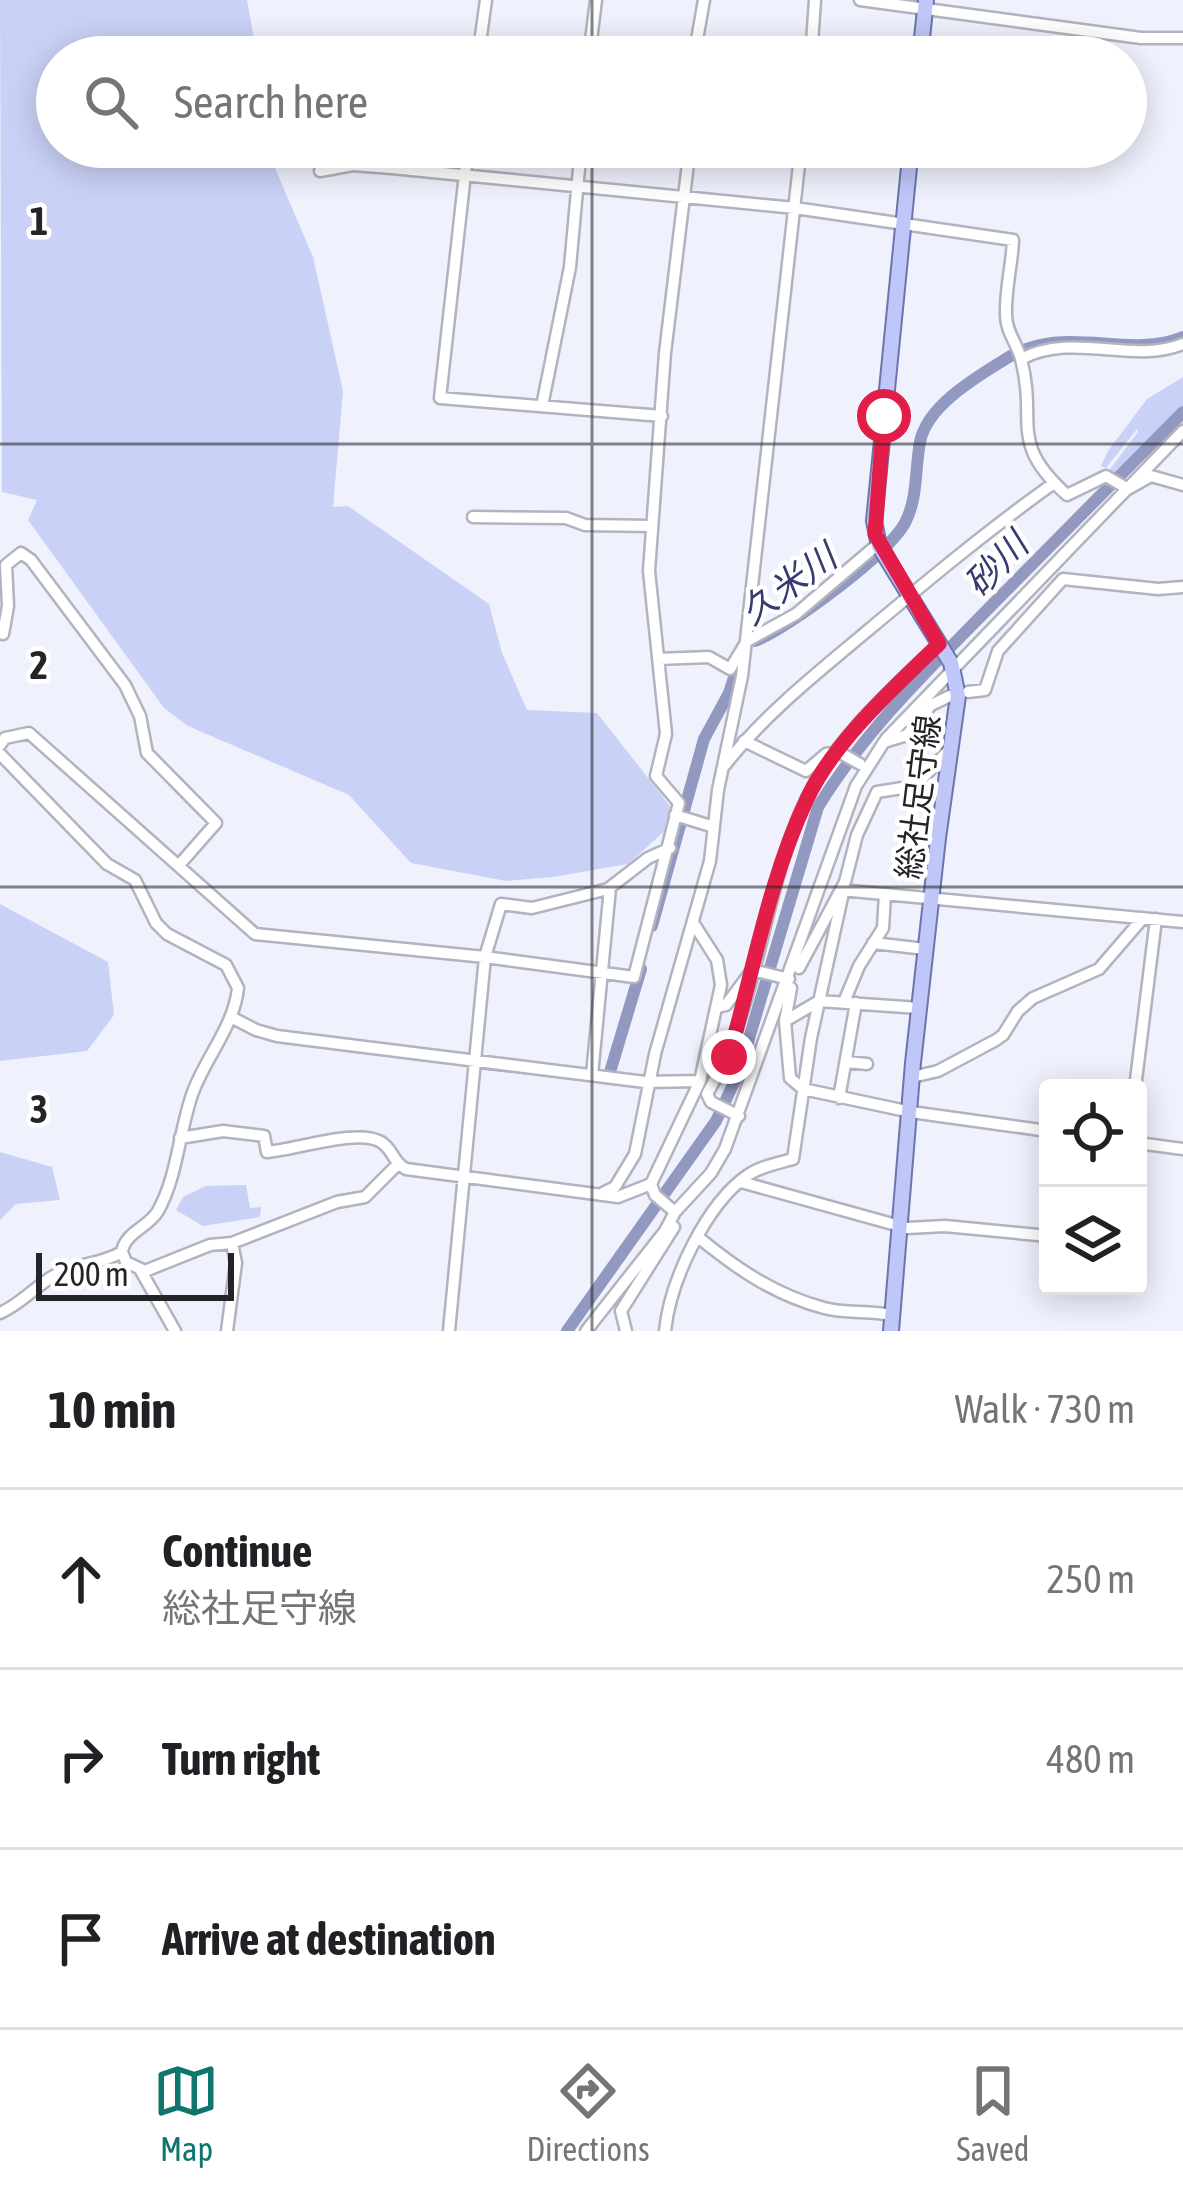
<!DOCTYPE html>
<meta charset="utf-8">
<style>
:root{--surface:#fff;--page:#f6f6f6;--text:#202124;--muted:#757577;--line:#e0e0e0;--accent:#0f766e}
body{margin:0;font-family:"Asap Condensed","Noto Sans JP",sans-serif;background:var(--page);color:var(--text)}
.controls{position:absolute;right:36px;bottom:36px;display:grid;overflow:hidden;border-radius:12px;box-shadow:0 6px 30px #0003}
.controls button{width:108px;height:108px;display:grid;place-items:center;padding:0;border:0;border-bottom:3px solid var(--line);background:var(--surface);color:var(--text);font:60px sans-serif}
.scale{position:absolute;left:36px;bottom:30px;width:198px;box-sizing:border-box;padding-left:12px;border:6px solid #232428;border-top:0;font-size:33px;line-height:42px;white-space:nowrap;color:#232428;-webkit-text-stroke:9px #fff;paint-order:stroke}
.stop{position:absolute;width:36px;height:36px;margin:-27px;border:9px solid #e11d48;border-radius:50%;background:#fff}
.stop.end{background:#e11d48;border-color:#fff;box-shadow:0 3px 12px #0008}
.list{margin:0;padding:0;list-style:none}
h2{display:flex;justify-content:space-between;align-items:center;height:156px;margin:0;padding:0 48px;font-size:51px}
h2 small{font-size:39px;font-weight:400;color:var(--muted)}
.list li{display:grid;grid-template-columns:78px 1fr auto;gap:36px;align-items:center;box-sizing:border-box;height:180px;padding:0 48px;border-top:3px solid var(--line)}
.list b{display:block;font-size:45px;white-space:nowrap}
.list p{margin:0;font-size:39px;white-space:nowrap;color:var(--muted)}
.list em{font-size:39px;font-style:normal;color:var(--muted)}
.icon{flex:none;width:66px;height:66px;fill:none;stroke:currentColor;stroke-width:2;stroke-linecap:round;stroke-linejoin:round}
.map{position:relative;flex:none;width:1183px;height:1331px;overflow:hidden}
.search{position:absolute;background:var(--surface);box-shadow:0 6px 30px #0003;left:36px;right:36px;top:36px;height:132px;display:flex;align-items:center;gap:30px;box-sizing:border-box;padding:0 42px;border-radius:66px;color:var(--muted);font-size:45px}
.sheet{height:696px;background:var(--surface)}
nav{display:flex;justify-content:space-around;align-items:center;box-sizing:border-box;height:168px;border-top:3px solid var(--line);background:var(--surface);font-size:33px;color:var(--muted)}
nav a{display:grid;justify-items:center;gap:6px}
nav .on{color:var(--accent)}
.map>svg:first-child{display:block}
.green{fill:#cad1f6}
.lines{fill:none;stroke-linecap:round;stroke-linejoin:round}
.stream{stroke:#9299c1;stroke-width:3}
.river{stroke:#9299c1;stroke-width:12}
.minor-casing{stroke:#b1b3be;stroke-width:15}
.major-casing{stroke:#6c75ad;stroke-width:18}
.minor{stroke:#fff;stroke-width:10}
.major{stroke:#bfc6f8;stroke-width:14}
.route{stroke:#e11d48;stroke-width:15}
.grid{fill:none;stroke:#232428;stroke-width:3;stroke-opacity:0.55}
.labels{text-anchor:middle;stroke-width:9;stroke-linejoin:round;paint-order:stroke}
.street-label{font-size:33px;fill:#232428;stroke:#fff}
.water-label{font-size:36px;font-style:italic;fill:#373c70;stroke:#fff}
.grid-label{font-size:39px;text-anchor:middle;font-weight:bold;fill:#232428;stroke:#fff;stroke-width:9;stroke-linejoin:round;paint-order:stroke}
</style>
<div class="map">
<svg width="1183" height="1331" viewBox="0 0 1183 1331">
<rect width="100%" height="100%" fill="#eff1fd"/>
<path class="green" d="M0 0H247L257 57H57V147H266L313 257 343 391 333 507 348 506 489 604 502 653 527 710 597 713 670 806 668 828 628 864 553 877 506 881 411 863 349 795 188 726 164 708 28 520 37 500 2 492Z
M1183 377V425L1155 454 1115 474 1110 469 1138 432 1137 429 1106 468 1101 466 1108 451 1147 399Z
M0 904 108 962 114 1015 87 1051 0 1061Z
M0 1152 52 1167 60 1200 16 1204 0 1220Z
M246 1185 250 1208 261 1207 260 1217 203 1226 176 1210 183 1197 206 1186Z"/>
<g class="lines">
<path class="stream" d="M480 1068 601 1081
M462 1246 465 1220"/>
<path class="river" d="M755 641C790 627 887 555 905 523 918 498 915 468 920 442 927 406 975 378 1004 360 1065 321 1124 361 1183 337
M652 926 704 739 729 693 739 662
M610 1072 641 969
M567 1331 716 1121 739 1072 818 807C864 732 926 672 987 610 1052 544 1118 478 1183 412"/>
<defs>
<path id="minor" d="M860 0 1141 38H1183
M478 57 486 0
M589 57 596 0
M694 57 704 0
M811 57 815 0
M468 147 440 398 662 416
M320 171 353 165 392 168 795 208 1013 240C1012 265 1005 290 1006 315 1006 332 1017 343 1021 359 1038 424 1007 441 1067 495L1106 476 1128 489 1151 476 1183 485
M1021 359C1074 331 1131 365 1183 344
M542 406 570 267 581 147
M473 517 566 518 585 525 652 526
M3 634 8 606 6 565 21 553 31 560 125 685 140 716 147 753 216 823 180 864
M658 659 709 657 730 669 747 641 796 614 878 544
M968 692 985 690 998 651 1063 579 1158 589 1183 587
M886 739 1183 431
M744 741 806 771 826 754 839 752 860 764
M0 745 5 738 29 733 255 934 485 957 634 977 679 803 656 776 666 734 649 571 665 353 690 147
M0 754 107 864 135 880 156 923 167 934 226 965 238 988C234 1026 206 1057 193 1092 179 1130 178 1175 158 1211 148 1228 125 1232 122 1252 103 1263 86 1263 66 1270 41 1279 24 1303 0 1313
M725 765C765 714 816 674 866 632 927 581 988 530 1054 483
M915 786 949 750
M675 815 714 827
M841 890 1183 922
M873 943 925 949
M799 968 845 882 857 835 877 792 915 786 944 789
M752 970 789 979
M791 988 785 1021 790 1078 803 1089 911 1112 1048 1131
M844 1002 859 966 883 928 885 894
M717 1007 726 1005 750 973
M231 1017 256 1030 277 1036 645 1082 700 1081
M785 1021 819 1001 919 1008
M847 1062 867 1064
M592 1075 610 888
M912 1077 938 1071 996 1040 1003 1035 1018 1011 1033 998 1099 969 1143 918
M1135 1088 1156 919
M707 1094C760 1004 761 893 807 798 836 738 892 689 939 644
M707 1094 711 1102 739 1116
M839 1098 856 1003
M180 1138 223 1131 264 1136 267 1152C295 1150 358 1128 381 1142 393 1149 393 1163 406 1169L618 1197 651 1184
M1138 1143 1183 1149
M741 1182 907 1228 945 1226 1048 1236
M603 1193 615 1187 635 1154 655 1054 710 861 718 790 742 676 801 147
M675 1212 655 1195 651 1184 700 1081 721 985 717 960 694 924
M698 1237C737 1269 775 1295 824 1308 845 1314 869 1310 891 1315
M122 1252 126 1262 145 1271 210 1245 232 1243 337 1202 365 1197 397 1165
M141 1271 175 1331
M227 1331 236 1263 232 1243
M449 1331 485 957 501 904 532 908 608 889 648 858 670 848
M586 1331 665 1231 675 1212 711 1173 725 1149 856 786 884 742 907 735 931 705 952 695
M626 1331 621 1311 674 1227
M665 1331C670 1281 706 1204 748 1175 761 1166 779 1163 793 1159L811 1038 843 893"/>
<path id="major" d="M920 57 926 0
M891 1331 913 1063 938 838 958 696 951 663 879 546 874 521 911 147"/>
</defs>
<use href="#minor" class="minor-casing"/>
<use href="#major" class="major-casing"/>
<use href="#minor" class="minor"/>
<use href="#major" class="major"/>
</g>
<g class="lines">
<path class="route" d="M729 1057C753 972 769 879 807 799 834 741 894 688 939 644L875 534 884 416"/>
</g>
<path class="grid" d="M592 0V57M592 147V1331M0 444H1183M0 887H1183"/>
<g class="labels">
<g class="street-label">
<text transform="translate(918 797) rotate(-83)" y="12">総社足守線</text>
</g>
<g class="water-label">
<text transform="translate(996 564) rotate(-46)" y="13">砂川</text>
<text transform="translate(788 584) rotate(-36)" y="13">久米川</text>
</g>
</g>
<g class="grid-label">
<text x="39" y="235">1</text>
<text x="39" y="679">2</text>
<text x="39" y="1123">3</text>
</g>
</svg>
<div class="controls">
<button><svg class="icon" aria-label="locate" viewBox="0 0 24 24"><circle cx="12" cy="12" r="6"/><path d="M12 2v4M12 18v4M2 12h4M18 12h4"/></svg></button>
<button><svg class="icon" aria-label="layers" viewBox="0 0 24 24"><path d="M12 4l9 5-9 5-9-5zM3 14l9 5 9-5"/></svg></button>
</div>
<div class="scale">200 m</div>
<div class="stop" style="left:884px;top:416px"></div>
<div class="stop end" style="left:729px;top:1057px"></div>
<div class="search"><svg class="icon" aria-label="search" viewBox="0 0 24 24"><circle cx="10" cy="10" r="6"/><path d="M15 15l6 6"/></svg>Search here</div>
</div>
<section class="sheet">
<h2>10 min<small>Walk · 730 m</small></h2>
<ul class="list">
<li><svg class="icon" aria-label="ahead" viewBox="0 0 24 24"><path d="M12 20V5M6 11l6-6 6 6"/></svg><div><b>Continue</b><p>総社足守線</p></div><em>250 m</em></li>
<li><svg class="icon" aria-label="right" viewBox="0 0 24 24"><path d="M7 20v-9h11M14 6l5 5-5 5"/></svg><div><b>Turn right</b></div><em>480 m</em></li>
<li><svg class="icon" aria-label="arrive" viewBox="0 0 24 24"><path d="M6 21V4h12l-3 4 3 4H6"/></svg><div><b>Arrive at destination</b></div></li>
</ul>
</section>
<nav>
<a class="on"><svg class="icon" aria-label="map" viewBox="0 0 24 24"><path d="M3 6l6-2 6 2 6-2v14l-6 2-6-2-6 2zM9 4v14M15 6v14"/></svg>Map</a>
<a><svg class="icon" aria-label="directions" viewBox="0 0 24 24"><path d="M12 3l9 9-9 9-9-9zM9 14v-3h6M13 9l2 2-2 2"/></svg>Directions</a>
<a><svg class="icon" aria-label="saved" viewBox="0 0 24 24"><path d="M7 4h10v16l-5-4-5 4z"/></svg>Saved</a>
</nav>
